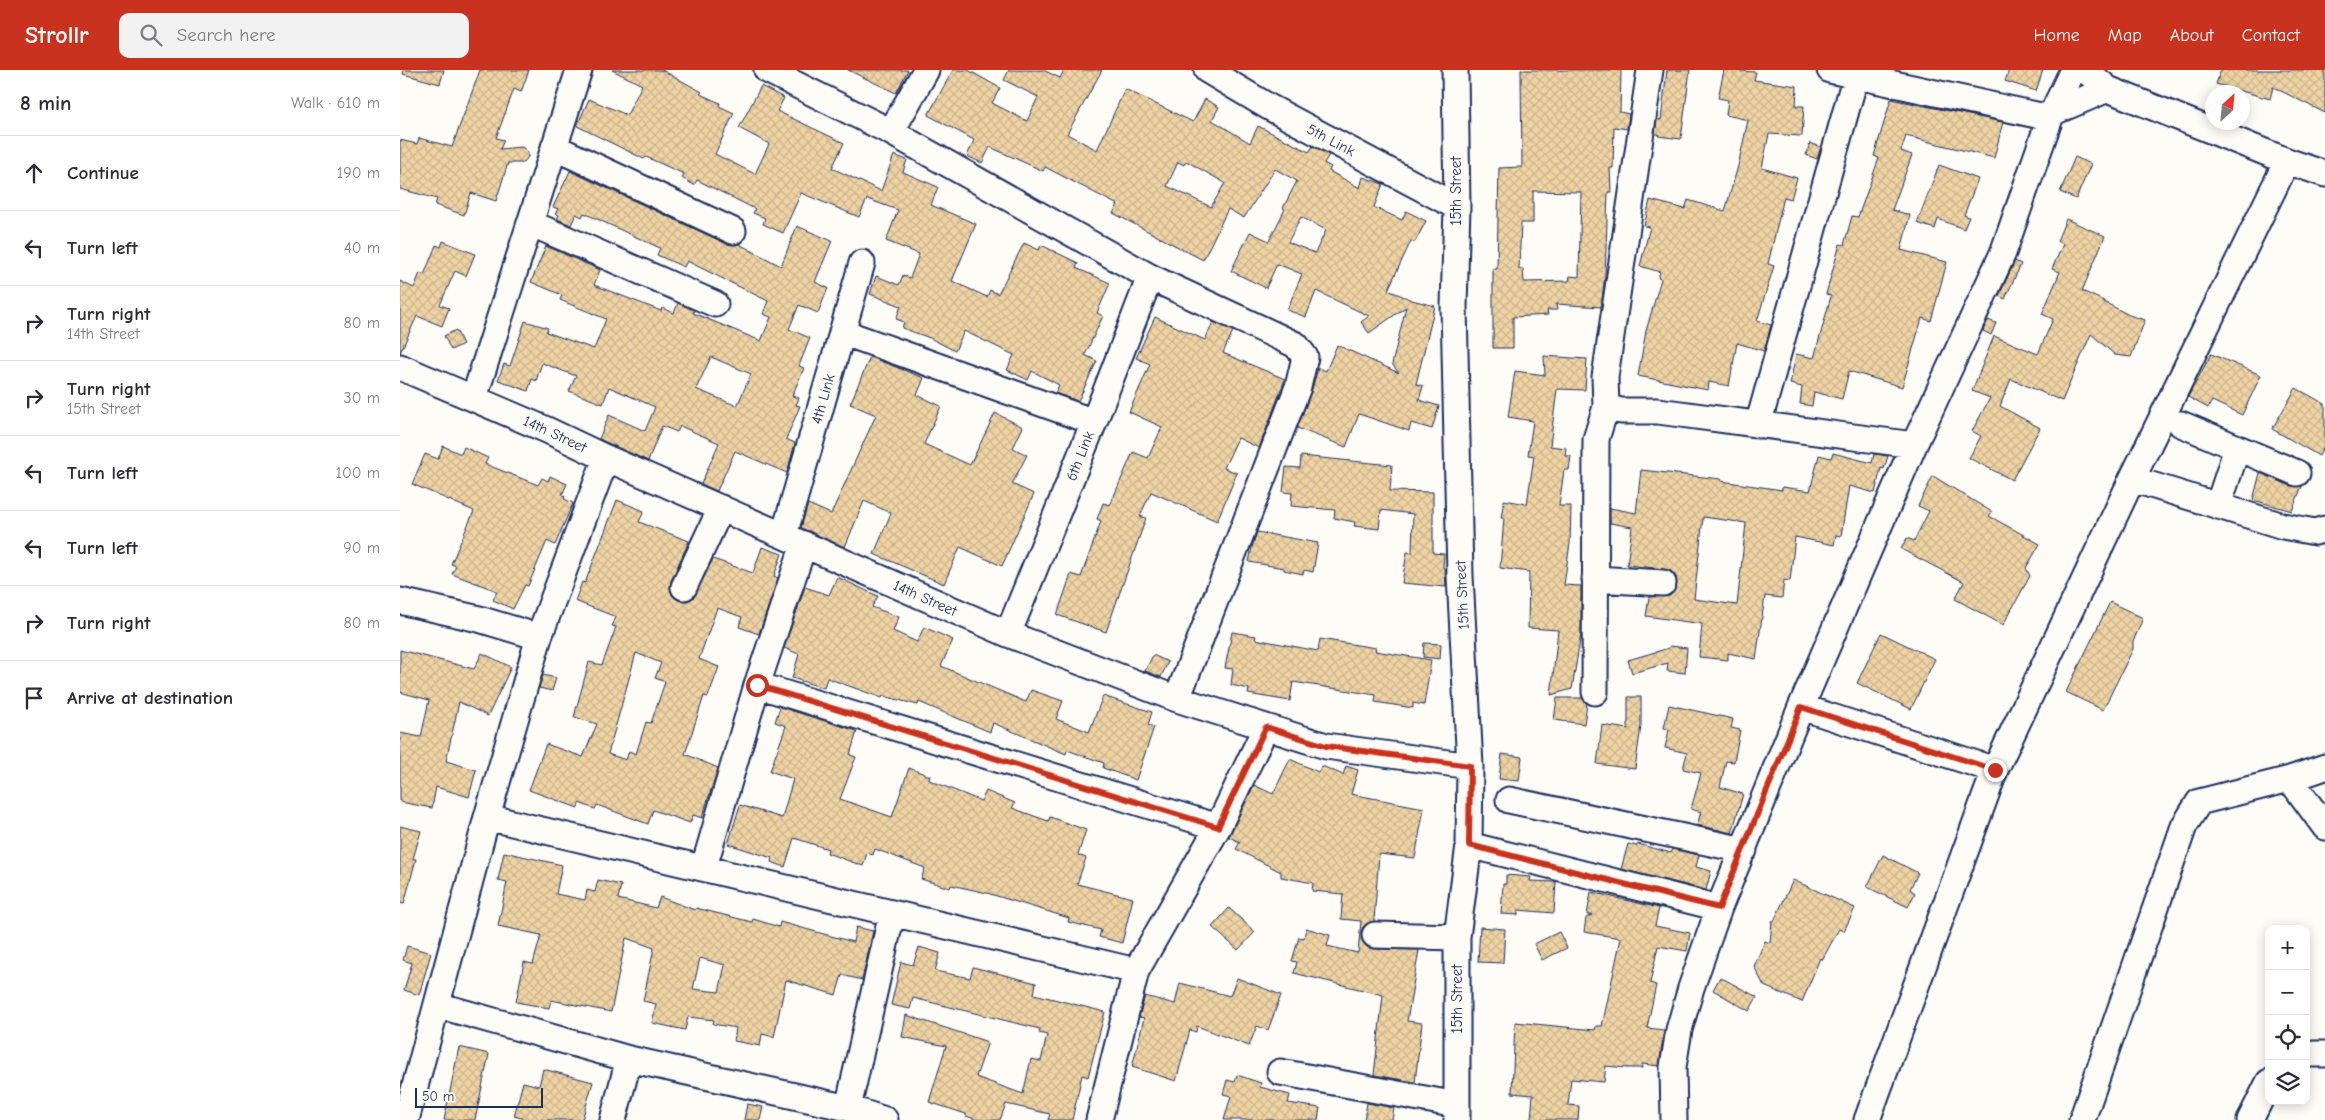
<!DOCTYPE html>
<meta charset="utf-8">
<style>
:root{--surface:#fff;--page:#f2f2f3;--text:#2b2b33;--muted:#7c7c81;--line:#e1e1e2;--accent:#c8321e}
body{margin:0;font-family:"Comic Neue",sans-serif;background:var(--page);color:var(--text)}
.controls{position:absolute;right:15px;bottom:15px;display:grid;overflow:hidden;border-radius:10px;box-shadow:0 2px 12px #0003}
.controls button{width:45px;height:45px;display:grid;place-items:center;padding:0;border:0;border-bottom:1px solid var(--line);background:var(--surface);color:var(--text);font:25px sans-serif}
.compass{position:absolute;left:1805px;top:15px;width:45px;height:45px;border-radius:50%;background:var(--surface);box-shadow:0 2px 12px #0003;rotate:26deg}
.scale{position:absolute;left:15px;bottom:12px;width:128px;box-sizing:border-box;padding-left:5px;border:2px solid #1b2f5e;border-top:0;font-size:14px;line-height:18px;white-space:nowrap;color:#1b2f5e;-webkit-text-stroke:4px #fdfcf7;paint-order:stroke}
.stop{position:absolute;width:15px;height:15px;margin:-11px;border:4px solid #c8321e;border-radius:50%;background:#fff}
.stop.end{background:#c8321e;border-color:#fff;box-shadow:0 1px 5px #0008}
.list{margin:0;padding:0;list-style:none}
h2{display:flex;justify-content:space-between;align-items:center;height:65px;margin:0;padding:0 20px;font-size:21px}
h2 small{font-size:16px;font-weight:400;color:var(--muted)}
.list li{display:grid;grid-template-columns:32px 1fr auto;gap:15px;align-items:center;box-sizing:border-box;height:75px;padding:0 20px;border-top:1px solid var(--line)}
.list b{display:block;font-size:19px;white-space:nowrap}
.list p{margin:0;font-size:16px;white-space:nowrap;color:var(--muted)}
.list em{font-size:16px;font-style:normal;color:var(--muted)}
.icon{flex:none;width:28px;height:28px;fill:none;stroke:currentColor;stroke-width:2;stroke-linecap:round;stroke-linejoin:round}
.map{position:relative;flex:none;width:1925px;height:1050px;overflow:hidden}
header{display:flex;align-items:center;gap:30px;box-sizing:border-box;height:70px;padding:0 25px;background:var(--accent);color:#fff}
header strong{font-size:24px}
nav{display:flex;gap:28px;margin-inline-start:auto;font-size:18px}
.search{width:350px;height:45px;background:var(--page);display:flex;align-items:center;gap:12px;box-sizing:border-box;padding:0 18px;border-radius:10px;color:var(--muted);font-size:19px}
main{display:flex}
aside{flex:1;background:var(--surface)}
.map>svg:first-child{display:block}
.building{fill:url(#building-cross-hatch);stroke:#1b2f5e;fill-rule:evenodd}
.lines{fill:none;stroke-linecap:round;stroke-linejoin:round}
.minor-casing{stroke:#1b2f5e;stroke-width:29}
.minor{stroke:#fdfcf7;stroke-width:25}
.route{stroke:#c8321e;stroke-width:6}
.labels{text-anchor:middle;stroke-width:5;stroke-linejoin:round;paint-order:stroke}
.street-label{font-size:15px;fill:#1b2f5e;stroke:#fdfcf7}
</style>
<header>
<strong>Strollr</strong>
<div class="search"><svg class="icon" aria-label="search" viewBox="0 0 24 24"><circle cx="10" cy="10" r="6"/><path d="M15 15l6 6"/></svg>Search here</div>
<nav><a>Home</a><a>Map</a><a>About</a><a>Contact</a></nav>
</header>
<main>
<aside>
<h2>8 min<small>Walk · 610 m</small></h2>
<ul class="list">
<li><svg class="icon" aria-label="ahead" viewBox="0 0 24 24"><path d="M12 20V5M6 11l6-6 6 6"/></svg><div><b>Continue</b></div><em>190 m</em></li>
<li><svg class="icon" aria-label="left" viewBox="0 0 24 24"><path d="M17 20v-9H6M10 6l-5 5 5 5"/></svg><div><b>Turn left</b></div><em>40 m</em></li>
<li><svg class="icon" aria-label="right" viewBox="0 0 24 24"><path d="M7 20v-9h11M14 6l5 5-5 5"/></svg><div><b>Turn right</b><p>14th Street</p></div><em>80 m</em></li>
<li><svg class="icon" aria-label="right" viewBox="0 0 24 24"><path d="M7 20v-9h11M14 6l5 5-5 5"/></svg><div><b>Turn right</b><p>15th Street</p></div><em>30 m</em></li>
<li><svg class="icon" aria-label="left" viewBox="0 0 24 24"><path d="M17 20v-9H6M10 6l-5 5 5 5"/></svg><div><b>Turn left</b></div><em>100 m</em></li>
<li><svg class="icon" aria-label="left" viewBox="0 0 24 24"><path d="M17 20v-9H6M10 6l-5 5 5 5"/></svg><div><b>Turn left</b></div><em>90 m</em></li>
<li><svg class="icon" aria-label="right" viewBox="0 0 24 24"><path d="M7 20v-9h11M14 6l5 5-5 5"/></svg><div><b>Turn right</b></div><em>80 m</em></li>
<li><svg class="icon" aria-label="arrive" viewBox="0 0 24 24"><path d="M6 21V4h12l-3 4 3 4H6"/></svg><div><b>Arrive at destination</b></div></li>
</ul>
</aside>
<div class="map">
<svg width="1925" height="1050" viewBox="0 0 1925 1050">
<defs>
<pattern id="building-cross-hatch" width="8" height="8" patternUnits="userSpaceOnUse" patternTransform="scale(1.25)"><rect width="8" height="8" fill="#efd3a3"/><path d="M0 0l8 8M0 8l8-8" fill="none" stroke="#ccb58f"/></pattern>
</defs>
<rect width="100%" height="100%" fill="#fdfcf7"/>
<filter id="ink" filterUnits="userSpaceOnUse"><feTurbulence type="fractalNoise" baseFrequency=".02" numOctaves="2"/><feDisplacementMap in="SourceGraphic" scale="10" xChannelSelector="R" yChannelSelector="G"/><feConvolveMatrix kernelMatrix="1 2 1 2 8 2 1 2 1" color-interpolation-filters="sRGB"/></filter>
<g filter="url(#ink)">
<path class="building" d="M4 0H44L40 14 3 4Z
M80 0H129L121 22 114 19 96 68 104 70 100 79 122 77 128 82V87L123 93H108L96 131 71 123 64 145 35 135 37 129 0 119V70L17 74 19 68 52 77Z
M212 0H262L302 22 300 24 320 33 319 36 334 43 315 84 355 104 369 74 339 58 361 16 384 28 377 41 444 73 432 98 481 121 494 85 507 90 503 102 538 117 531 135 576 154 552 211 587 227 590 220 598 224 624 173 639 180 641 175 678 193 676 198 710 213 697 243 703 246 685 285 697 291 678 331 655 323 659 315 632 301 628 310 607 300 614 285 564 261 555 281 530 268 502 258 504 252 496 249 501 236 470 224 476 206 499 215 503 205 510 208 519 184 486 171 498 140 467 129 459 147 401 123 383 163 363 154 365 148 353 143 355 139 297 110 294 115 282 108 284 104 246 87 244 89 177 56 189 29 227 45 242 15Z
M448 0H508L496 23Z
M553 0H568L600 18 592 33 627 51 638 27 604 10 609 0H643L660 8 664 0H702L667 64 697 80 725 19 793 52 805 29 819 37 812 50 850 73 858 56 909 82 913 76 929 85 924 93 931 97 929 101 960 118 963 107 983 114 974 137 1002 150 1006 141 1026 151 1015 172 1011 171 988 220 1012 230 1035 236 1016 314 1023 316 1019 330 1039 336 1032 359 1011 353 1009 361 959 344 946 377 897 358 911 322 918 298 926 301 937 275 999 303 992 294 1006 237 969 263 961 252 969 246 916 221 906 247 887 240 902 204 877 194 866 218 831 201 850 162 869 171 885 139 883 138 897 111 875 99 844 148 828 139 803 190 713 143 718 135 645 97 643 101 590 77 582 93 567 86 574 70 528 45ZM786 91 825 113 811 137 767 116 778 92 784 95ZM901 147 926 160 915 183 888 172Z
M1121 0H1221L1220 42 1229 44 1227 59 1214 57 1213 98H1210L1211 122H1208L1205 206 1201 237 1156 234 1157 240H1147L1148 245 1113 247V278H1093V199H1097L1099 98 1122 97ZM1133 121 1181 122 1179 207 1170 206 1169 211 1124 212 1123 199H1119L1121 153H1133Z
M1267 0H1290L1281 69 1258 66 1259 64H1255L1257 49 1261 50Z
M1324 0 1356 2 1354 10 1397 16 1396 36H1404L1402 66 1369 64 1362 98 1397 108 1391 129 1384 127 1368 194 1374 196 1357 251 1371 255 1364 281 1337 273 1329 316 1309 312 1308 320 1238 306 1246 261 1261 209 1258 208 1260 202 1240 196 1250 157 1244 156 1250 130 1285 139 1288 130 1325 141 1338 96 1348 50 1326 45 1328 30 1318 28Z
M1609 0H1643L1636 21 1605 11Z
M1821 0H1925V43L1873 17 1870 29 1816 14Z
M1491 29 1603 52 1594 88 1506 66 1501 81 1512 85 1492 140 1510 145 1501 180 1547 192 1531 251 1522 248 1502 317 1449 301 1442 329 1414 322 1412 336 1400 334 1402 317 1390 314 1396 284 1414 288 1431 226 1426 224 1440 174 1444 175 1452 146 1458 147 1479 88 1474 86Z
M1410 73 1421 77 1417 89 1406 85Z
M1675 87 1691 94 1676 129 1660 122Z
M1539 95 1578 109 1564 145 1569 147 1564 159 1538 149 1535 159 1517 153Z
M170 101 327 174H339L381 196 397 156 432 171 415 212 428 218 418 243 399 235 389 259 410 268 399 296 404 298 392 326 399 328 396 335 400 336 386 369 395 373 387 403 335 381 317 421 301 414 319 373 280 356 277 362 262 356 248 391 199 369 209 345 245 361 255 337 209 317 203 334 169 321 176 306 142 293 136 311 132 309 128 321 98 310 104 294 110 296 125 251 148 258 146 262 194 279 206 249 160 230 162 225 131 212 146 176 200 200 194 215 261 241 262 238 274 243 278 233 294 240 293 243 361 271 371 247 363 244 368 231 287 191 284 197 257 185 260 178 184 143 182 147 176 144 171 155 157 149 159 145 155 144 158 139 153 137ZM311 287 351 304 337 336 296 319Z
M1666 149 1705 166 1682 221 1704 231V232L1729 245 1745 250 1731 287 1715 285 1691 264 1662 331 1611 309 1600 336 1640 358 1612 410 1569 388 1581 366 1572 361 1590 328 1572 321 1594 266 1638 284 1653 249 1642 244 1660 202 1652 199 1663 174 1657 171Z
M43 171 75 184 66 206 55 201 40 235 49 238 42 256 17 246 0 283V211L14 218 20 203 24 205 36 175 41 177Z
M1615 191 1621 194 1605 229 1599 226Z
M755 247 805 270 813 252 833 261 823 283 885 309 859 378 838 368 824 398 837 403 817 451 751 422 740 446 746 448 706 562 657 545 671 504 681 507 701 451 697 449 703 433 710 435 733 382 748 388 762 357 729 342 750 294 736 288Z
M1588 250 1596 253 1591 265 1583 261Z
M56 260 63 274 51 280 44 266Z
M1811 284 1861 305 1842 345 1812 331 1808 338 1788 327Z
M1144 286 1187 289 1185 320 1157 319 1150 376 1166 378 1165 386H1171L1169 400H1164L1159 436H1171L1170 473 1164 515 1181 516V564L1172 619 1151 625 1158 560 1128 558 1129 502 1100 498 1104 448H1101L1104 430 1127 434 1134 386 1128 385 1133 351 1108 347 1115 301 1145 305Z
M470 287 524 308 517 325 541 336 524 374 570 395 595 343 623 357 613 378 627 385 612 414 634 424 602 496 560 477 544 514 474 484 491 443 464 431 445 477 401 458 408 434 431 444 476 345 450 334Z
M1896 318 1925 334V374L1919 386 1872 359Z
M43 376 61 384 64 377 88 388 85 394 138 415 142 408 148 411 150 406 167 414 162 425 165 426 164 429 173 433 155 475 147 471 128 516 125 515 113 539 93 530 97 521 52 504 56 496 51 494 74 441 12 414 25 384 38 389Z
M1433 383 1472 393 1474 384 1488 386 1484 399 1481 398 1475 423 1449 416 1441 466 1436 465 1434 475 1395 467 1390 511 1384 510 1382 528 1365 526 1356 589 1328 583V590L1299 587 1302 554 1246 546 1249 527 1270 526 1275 520 1277 514 1276 507 1271 501 1264 499 1227 495 1232 457 1210 453V438L1236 443 1241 400 1321 409V411L1382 420V417L1410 421 1419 385 1431 388ZM1303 447 1346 453 1337 535 1294 529Z
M901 386 992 395 990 421 1033 422V483L1044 484 1043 498H1045L1046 517 1002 513 1007 482 1012 483 1013 444 981 440 979 459 954 456 955 452 934 448 935 440 891 436 892 423 883 422 886 397 900 398Z
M1860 403 1891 416H1902L1892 441 1853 430Z
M1533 406 1592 442 1589 446 1640 474 1626 498 1630 506 1603 555 1555 529 1564 512 1501 479 1507 468 1514 471 1529 441 1518 436Z
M217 430 244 441 239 452 289 471 271 511 270 518 272 525 278 530 286 531 293 528 313 489 353 503 362 477 382 484 374 506 378 508 359 564 339 557 342 547 317 538 299 589 319 597 308 627 304 626 285 684 318 698 302 748 293 745 290 753 253 740 248 754 197 735 195 739 179 733 178 738 129 720 146 674 183 687 197 654 174 647 189 592 202 595 216 557 212 556 216 547 175 531 182 512 185 513ZM236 583 261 593 255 608 265 612 251 653 246 652 236 684 229 681 226 690 208 684Z
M857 462 918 473 913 502 904 500 903 504 884 500V498L849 492 852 477Z
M437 507 478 526 472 537 499 547 493 561 517 572 524 557 553 570 541 596 626 632 631 620 663 631 656 649 689 662 703 626 752 642 748 655 754 657 736 710 703 698 704 693 667 680 666 684 593 653 590 662 519 632 518 635 483 626 482 628 427 608 424 618 392 608 399 584 384 578 405 517 429 525Z
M1710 532 1743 548 1733 572V579L1703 640 1666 622Z
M832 562 856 566 855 569 918 581 920 569 976 578 975 581 1031 590 1024 635 1013 633V638L975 632 976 625 893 612 890 631 848 624 849 619 831 615 833 599 825 598Z
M1481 563 1535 589 1511 639 1457 613Z
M1024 573 1041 574 1040 589 1023 587Z
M1270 576 1287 578 1285 603 1267 601 1268 593 1232 603 1228 590 1269 578Z
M0 580 74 599 82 583 111 597 88 646 59 632 46 691 76 700 69 727 36 717 32 738 0 732V663L21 667 29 630 0 622Z
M753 585 768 592 761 607 745 601Z
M143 605 156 608 152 621 139 618Z
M1228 627H1241V656L1235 699 1197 694 1202 655 1228 659Z
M1157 628H1182L1187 634 1184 654 1154 650Z
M1269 635 1333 649 1331 658 1340 660 1334 692 1326 691 1320 717 1343 724 1332 763 1297 755 1301 742 1291 739 1301 703 1283 699 1287 683 1265 678 1269 660 1264 658Z
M380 637 457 661 450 685 456 687 440 729 492 747 509 698 530 706 529 710 581 731 586 721 615 733 612 738 648 751 650 747 686 760 678 785 686 788 677 814 733 828 722 873 699 867 701 860 668 852 669 848 587 823 551 815 550 818 521 809 525 798 475 779 473 785 467 783 463 796 427 783 428 779 394 768 385 797 371 792 372 788 328 774 340 735 382 748 393 709 370 701 386 656 375 652Z
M1102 684 1122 687 1119 711 1099 709Z
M890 689 918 702 922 696 943 705 946 696 958 700 951 724 1024 738 1015 788 979 784 974 851 963 857 961 864 963 872 967 877 974 879 1019 880 1007 951 1022 953 1015 1012 974 1005 983 925 894 903 897 892 892 891 899 867 904 868 906 858 930 865 927 876 958 883 961 851 941 849 943 824 912 821 913 813 881 807V802L836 779 840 772 829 767 854 715 873 724Z
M0 756 21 761 13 789H16L4 834 0 833Z
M1228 774 1237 776 1238 774 1271 783 1272 779 1299 785 1296 797 1311 801 1306 820 1221 799Z
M104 782 162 795 156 824 185 830 187 820 195 822 198 810 221 815 218 829 256 838 260 827 295 840 296 838 352 852 353 849 379 857 380 852 453 872 456 857 473 861 462 910 442 905 436 925 386 910 374 967 362 964 360 976 334 971 336 958 313 954 314 950 288 947 285 960 252 953 256 934 243 931 254 878 226 868 211 942 151 930 149 938 116 932 124 892 133 894 141 865 98 856 107 812 98 810ZM300 888 325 895 319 922 293 919Z
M1483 785 1518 803 1510 819 1515 823 1508 837 1467 817Z
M1106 805 1131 807 1130 811 1156 812 1154 843 1118 840V845L1101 844 1103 814H1106Z
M1393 810 1455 838 1444 861 1439 859 1422 890 1420 888 1402 932 1364 916 1354 896 1365 871 1370 873 1372 851H1374Z
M1191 822 1259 838 1255 856 1290 863 1287 881 1258 876 1250 913 1256 915 1247 958 1264 960 1259 996 1242 994V998H1227L1206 996 1204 1012 1171 1009 1168 1035 1179 1036 1178 1050H1131L1133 1025 1112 1023 1115 952 1195 960 1196 956H1202L1221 868 1184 862 1186 848 1192 845H1187Z
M829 838 855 862 838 880 812 857Z
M1080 857 1105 859 1103 893 1078 892Z
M1159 862 1167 878 1142 890 1134 874Z
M7 876 31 883 19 925 4 920 12 893 3 890Z
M519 877 540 883 535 901 570 908 573 897 636 913 634 924 705 942 688 1007 682 1005 672 1050H648L650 1044 606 1034 600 1050H578L566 1046V1044L529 1032 546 976 502 967 506 945 588 972 576 1007 623 1024 631 989 641 991 647 965 639 963 640 959 513 928 510 939 491 935 501 892 513 895Z
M1320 907 1357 927 1349 941 1313 920Z
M837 908 881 925 868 960 857 956 849 976 797 956 796 962 790 960 776 1011 732 997 744 948 739 947 745 926 775 934 780 913 830 926Z
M59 977 89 984 75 1050H44Z
M143 999 193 1012 182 1050H129L114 1046 123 1012 139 1016Z
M837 1005 861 1013 860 1017 890 1025 888 1033 920 1038 918 1050H824L831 1026 823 1024 827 1010 835 1012Z
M967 1033 994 1038 992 1050H964Z
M347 1034 363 1037 360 1050H344Z"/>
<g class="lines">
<defs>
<path id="minor" d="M367 0 491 62 750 207 896 275 905 287 898 317 777 629
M807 0 869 37 1057 137
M1055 0 1057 137 1054 236 1060 506 1070 696 1069 775 1057 867V1050
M1250 0 1205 307 1206 337 1221 341H1258L1514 375
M1430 0 1650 48
M1685 0 1708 19 1887 91 1925 104
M1654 42 1708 19
M491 62 526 0
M154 77 333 161
M130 153 315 234
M442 262 694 352
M0 297 147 360 206 388 608 564 777 629 926 676 1070 696
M74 328 179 0
M1781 354 1897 403
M1358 355 1456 5
M1732 409 1883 456 1915 462 1925 459
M1818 436 1837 378
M384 465 462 193
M1195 509 1263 513
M284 517 321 438
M0 531 79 549 139 567
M608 564 694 352 750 207
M357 615 818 757
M1195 622 1196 369 1206 337
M1401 637 1595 700
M1890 709 1925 757
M1109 730 1344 780
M87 747 736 901
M1069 775 1319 838
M304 797 357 615 404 474
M975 865 1057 867
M37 935 229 989 448 1038 485 1050
M1906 984H1925
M880 1002 1057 1035
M448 1038 492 843
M6 1050 87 747 139 567 206 388
M213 1050 229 989
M699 1050 736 901 818 757 866 657
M1274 1050 1273 997 1279 960 1291 918 1319 838 1401 637 1514 375 1603 183 1650 48 1673 0
M1467 1050 1595 700 1732 409 1887 91
M1682 1050 1784 756 1799 732 1890 709 1925 697
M1850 1050 1869 1012"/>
</defs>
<use href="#minor" class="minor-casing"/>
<use href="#minor" class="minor"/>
</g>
</g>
<g class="lines" filter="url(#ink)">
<path class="route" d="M357 615 818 757 866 657 926 676 1070 696 1069 775 1319 838 1401 637 1595 700"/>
</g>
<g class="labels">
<g class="street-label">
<text transform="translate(931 70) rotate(28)" y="5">5th Link</text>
<text transform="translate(1056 121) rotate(-90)" y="5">15th Street</text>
<text transform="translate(423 329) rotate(-74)" y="5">4th Link</text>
<text transform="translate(155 364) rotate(25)" y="5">14th Street</text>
<text transform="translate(680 386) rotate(-68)" y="5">6th Link</text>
<text transform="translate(1062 525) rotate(-93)" y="5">15th Street</text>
<text transform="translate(525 528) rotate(24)" y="5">14th Street</text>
<text transform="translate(1057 929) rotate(-90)" y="5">15th Street</text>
</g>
</g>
</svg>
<div class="controls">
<button>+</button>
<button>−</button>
<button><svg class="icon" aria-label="locate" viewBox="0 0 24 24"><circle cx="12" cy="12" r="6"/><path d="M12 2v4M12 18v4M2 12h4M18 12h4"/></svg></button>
<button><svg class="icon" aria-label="layers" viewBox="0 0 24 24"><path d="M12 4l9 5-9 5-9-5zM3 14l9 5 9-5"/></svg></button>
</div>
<svg class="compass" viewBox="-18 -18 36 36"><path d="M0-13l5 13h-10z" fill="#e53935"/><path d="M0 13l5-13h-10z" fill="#7c7c81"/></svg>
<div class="scale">50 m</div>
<div class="stop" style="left:357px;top:615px"></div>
<div class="stop end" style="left:1595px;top:700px"></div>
</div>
</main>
